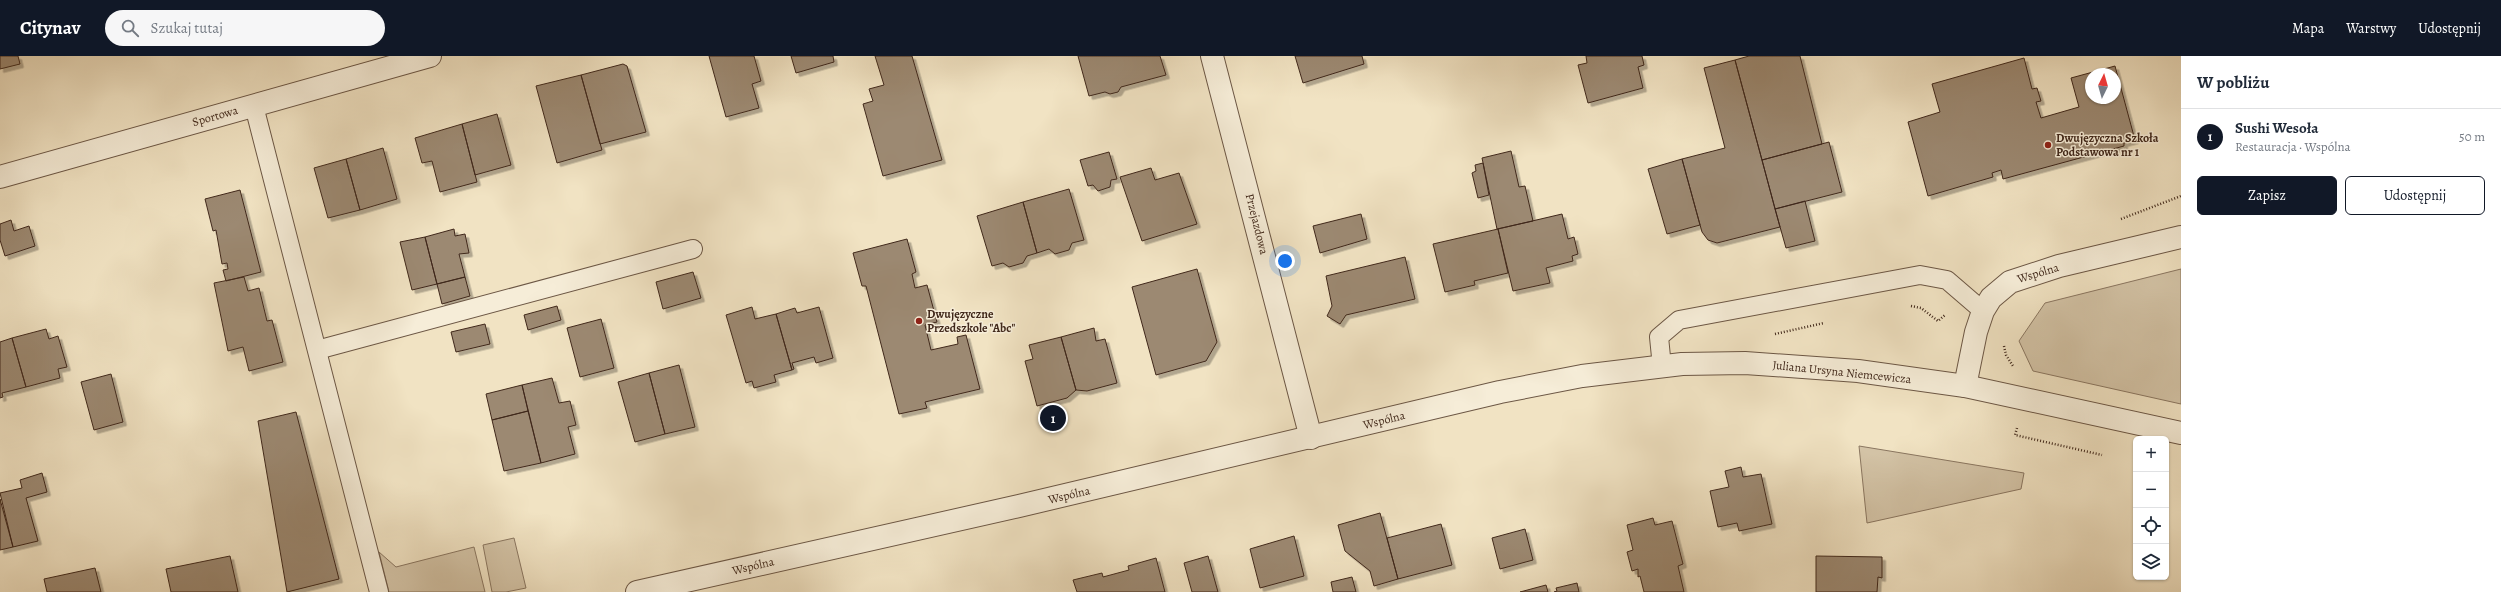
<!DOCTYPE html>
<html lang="pl">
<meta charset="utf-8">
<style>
:root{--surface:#fff;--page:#f6f6f7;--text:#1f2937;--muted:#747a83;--line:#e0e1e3;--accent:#111827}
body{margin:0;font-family:Alegreya,serif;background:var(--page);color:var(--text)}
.controls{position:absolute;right:12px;bottom:12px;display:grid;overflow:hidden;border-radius:6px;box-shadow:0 1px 3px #0004}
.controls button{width:36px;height:36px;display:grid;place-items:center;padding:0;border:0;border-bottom:1px solid var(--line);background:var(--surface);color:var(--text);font:20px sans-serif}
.compass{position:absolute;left:2085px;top:12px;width:36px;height:36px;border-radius:50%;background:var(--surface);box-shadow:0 1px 3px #0004;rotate:5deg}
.you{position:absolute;left:1285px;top:205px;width:14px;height:14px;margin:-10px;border:3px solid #fff;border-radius:50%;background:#1a73e8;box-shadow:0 0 0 6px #1a73e833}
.badge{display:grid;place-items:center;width:26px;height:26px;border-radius:50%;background:var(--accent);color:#fff;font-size:13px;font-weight:700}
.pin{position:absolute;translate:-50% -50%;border:2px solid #fff;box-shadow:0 1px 4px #0006}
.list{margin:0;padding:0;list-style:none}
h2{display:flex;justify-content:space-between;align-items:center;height:52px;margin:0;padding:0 16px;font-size:17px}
h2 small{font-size:13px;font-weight:400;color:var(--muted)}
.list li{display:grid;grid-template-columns:26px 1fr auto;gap:12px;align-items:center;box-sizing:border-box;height:56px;padding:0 16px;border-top:1px solid var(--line)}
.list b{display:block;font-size:15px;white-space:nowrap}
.list p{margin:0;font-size:13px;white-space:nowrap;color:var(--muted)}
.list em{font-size:13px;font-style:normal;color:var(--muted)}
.actions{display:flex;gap:8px;padding:12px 16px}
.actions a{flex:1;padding:9px 0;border:1px solid var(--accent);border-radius:6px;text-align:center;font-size:14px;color:var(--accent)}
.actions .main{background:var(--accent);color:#fff}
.icon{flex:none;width:22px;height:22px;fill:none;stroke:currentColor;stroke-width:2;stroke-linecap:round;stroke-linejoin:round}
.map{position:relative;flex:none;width:2181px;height:536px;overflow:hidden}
header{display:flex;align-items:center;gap:24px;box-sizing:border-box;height:56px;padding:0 20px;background:var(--accent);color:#fff}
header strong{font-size:19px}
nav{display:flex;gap:22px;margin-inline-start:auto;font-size:14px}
.search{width:280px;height:36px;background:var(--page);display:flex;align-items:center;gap:10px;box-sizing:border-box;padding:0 14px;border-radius:22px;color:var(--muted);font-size:15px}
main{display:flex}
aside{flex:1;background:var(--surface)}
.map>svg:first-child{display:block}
.green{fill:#d3c3a6;stroke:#8a7660}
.building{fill:#9c8972;stroke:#40281b;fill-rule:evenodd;filter:url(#shadow)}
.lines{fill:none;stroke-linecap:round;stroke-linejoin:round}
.service-casing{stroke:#6c5745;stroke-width:20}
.minor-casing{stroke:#6c5745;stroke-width:24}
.tertiary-casing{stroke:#6c5745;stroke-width:24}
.path{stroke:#40281b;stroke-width:2.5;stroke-dasharray:1 2;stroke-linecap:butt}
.service{stroke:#f6edd8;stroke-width:18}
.minor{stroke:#f6edd8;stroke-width:22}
.tertiary{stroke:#f6edd8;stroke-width:22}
.poi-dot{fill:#8f2418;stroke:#f6edd8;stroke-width:1.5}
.labels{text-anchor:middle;stroke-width:3;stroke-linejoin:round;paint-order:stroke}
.street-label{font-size:12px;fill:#40281b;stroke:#f6edd8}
.poi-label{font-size:12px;font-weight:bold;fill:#40281b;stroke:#f6edd8;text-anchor:start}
</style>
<header>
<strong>Citynav</strong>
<div class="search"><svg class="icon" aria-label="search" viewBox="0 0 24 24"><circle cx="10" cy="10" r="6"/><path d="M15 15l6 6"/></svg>Szukaj tutaj</div>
<nav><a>Mapa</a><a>Warstwy</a><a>Udostępnij</a></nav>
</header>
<main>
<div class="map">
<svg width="2181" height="536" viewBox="0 0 2181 536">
<defs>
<filter id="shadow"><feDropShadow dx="3.5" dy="3.5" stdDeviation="0" flood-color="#0004"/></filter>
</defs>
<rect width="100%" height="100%" fill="#f1e3c3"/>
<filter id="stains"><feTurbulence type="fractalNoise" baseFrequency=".005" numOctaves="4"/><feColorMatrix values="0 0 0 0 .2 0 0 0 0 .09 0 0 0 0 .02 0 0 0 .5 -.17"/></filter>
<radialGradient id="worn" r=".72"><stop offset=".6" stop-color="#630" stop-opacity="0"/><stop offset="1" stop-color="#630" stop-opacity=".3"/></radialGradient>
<path class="green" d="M2181 213V348L2033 315 2019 285 2045 247Z
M1859 390 2024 417 2021 433 1867 467Z
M514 482 526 532 506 536H492L483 489Z
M474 491 485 536H389L379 496 396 511Z"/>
<path class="building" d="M0 0H18L20 8 0 13Z
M709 0H754L761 25 752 28 759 52 726 61Z
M791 0H833L834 6 796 17Z
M875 0H912L942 104 883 120 863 48 873 45 869 33 884 29Z
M1078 0H1160L1166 19 1121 31 1118 36 1110 38 1105 36 1089 40Z
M1295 0H1362L1364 8 1303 27Z
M1586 0H1642L1644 9 1638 11 1643 32 1588 47 1578 9 1587 7Z
M1749 0H1800L1822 88 1762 104 1735 4Z
M2024 2 2032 33 2037 32 2041 45 2036 46 2041 62 2079 51 2071 22 2115 10 2135 84 2124 87V90L2003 123 2001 114 1992 117 1993 121 1928 140 1908 66 1940 56 1932 28ZM2091 18H2115V42H2091Z
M1735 4 1780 171 1717 187 1708 184 1702 176 1682 103 1725 92 1704 12Z
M623 8 627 10 646 76 600 88 581 19Z
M581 19 602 94 557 107 536 30Z
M497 58 511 109 475 119 462 68Z
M462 68 477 126 440 136 432 105 422 107 415 82Z
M1829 86 1842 136 1775 153 1762 104Z
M383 92 397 143 360 154 346 103Z
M1511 95 1519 131 1525 130 1533 165 1497 173 1482 102Z
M1109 96 1117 123 1111 124 1110 131 1098 135 1093 129 1088 130 1080 104Z
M346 103 360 154 328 162 314 112Z
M1682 103 1700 169 1667 178 1648 113Z
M1483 107 1489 139 1478 142 1472 117 1476 115 1475 109Z
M1151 112 1155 124 1179 117 1197 168 1142 185 1120 121Z
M1069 133 1084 184 1072 187 1069 194 1055 198 1049 193 1037 197 1023 146Z
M240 134 261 216 226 225 223 214 228 213 227 207 222 208 216 174 213 175 205 143Z
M1805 145 1815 185 1786 192 1775 153Z
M1023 146 1037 197 1027 200 1023 207 1009 211 1003 207 992 210 977 160Z
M1361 158 1367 183 1320 197 1313 170Z
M1562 158 1568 183 1574 181 1578 198 1572 200 1573 205 1546 212 1550 227 1513 235 1498 173Z
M11 164 14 175 29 170 35 190 5 200 0 184V168Z
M454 173 455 180 465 178 469 197 459 198 465 221 437 228 425 181Z
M1498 173 1508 217 1474 225 1475 229 1445 236 1433 188Z
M425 181 437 228 412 234 400 186Z
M907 183 916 216 912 218 915 232 927 229 937 266 925 269 931 294 958 288 957 281 966 279 980 333 925 346 927 352 899 358 866 230H862L853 197Z
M1405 201 1415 243 1346 259 1340 268 1327 260 1332 250 1326 220Z
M1197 213 1217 286 1206 305 1156 319 1132 231Z
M693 216 701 242 663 253 656 226Z
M244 221 248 235 259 232 267 265 272 264 283 306 249 315 243 291 228 295 214 227Z
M465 221 470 240 442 248 437 228Z
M557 250 561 264 528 274 524 259Z
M752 251 755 263 776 258 792 314 774 319 776 326 754 332 752 325 746 327 726 259Z
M819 251 833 302 816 307 814 301 792 307 794 313 792 314 776 258 795 252 797 257Z
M601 263 614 312 580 321 567 272Z
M485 268 490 288 456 296 451 276Z
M1094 272 1096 285 1105 283 1117 327 1087 335 1076 334 1061 281Z
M46 273 49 283 58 280 67 311 58 313 60 322 26 331 12 282Z
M1061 281 1076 334 1067 342 1037 350 1025 305 1033 303 1029 289Z
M12 282 26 331 2 337 3 341 0 342V286Z
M679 309 695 371 665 378 649 317Z
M649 317 665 378 635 386 618 326Z
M111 318 123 366 94 374 81 326Z
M552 322 559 347 570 345 576 369 568 371 575 398 541 407 522 329Z
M522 329 528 355 492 364 486 338Z
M528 355 541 407 504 415 492 364Z
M296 356 339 523 287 536 258 365Z
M1741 411 1743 421 1761 418 1772 468 1739 475 1737 467 1718 471 1710 435 1729 431 1725 415Z
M42 417 47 436 26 442 38 485 13 491 0 437 22 432 20 424Z
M0 443 13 491 0 494Z
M1380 457 1398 523 1374 530 1370 515 1345 495 1338 469Z
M1653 462 1655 469 1672 465 1683 508 1678 510 1684 536H1644L1640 520 1638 521V513L1632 515 1627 496 1633 494 1627 469Z
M1441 468 1452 509 1398 523 1387 482Z
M1525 473 1533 504 1500 513 1492 482Z
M1294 480 1304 520 1260 532 1250 493Z
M230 500 238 536H171L166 513Z
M1208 500 1218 536H1192L1184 507Z
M1816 500 1882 501V522L1878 521 1877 536H1816Z
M1156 502 1165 536H1077L1073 524 1102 517 1103 521 1129 514 1128 510Z
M95 512 101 536H47L44 523Z
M1352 521 1356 536H1333L1331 526Z
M1577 527 1579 536H1554L1557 535 1556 532Z
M1546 529 1548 536H1520Z"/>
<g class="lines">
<defs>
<path id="service" d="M254 50 379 536
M317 294 693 193
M1662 311 1659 281 1679 264 1920 219 1947 224 1983 255"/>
<path id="minor" d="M1212 0 1311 382
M0 121 430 0
M1965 330 1976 276 1983 255 1991 242 2010 226 2059 210 2181 181"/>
<path id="tertiary" d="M637 536 1019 450 1500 336 1582 320 1682 308 1745 307 1858 315 1965 330 2181 377"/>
</defs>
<use href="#service" class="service-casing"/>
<use href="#minor" class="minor-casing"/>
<use href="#tertiary" class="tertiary-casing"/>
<path class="path" d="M2121 163 2181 140
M1911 250 1921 252 1938 265 1945 259
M1775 278 1824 267
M2004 290 2006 299 2013 310
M2017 372 2015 379 2102 399"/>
<use href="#service" class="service"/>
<use href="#minor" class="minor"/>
<use href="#tertiary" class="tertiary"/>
</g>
<g class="poi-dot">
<circle cx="2048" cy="89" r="4"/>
<circle cx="919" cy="265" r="4"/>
</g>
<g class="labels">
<g class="street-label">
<text transform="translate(215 60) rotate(-16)" y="4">Sportowa</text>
<text transform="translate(1257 168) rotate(76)" y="4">Przejazdowa</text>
<text transform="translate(2038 217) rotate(-17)" y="4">Wspólna</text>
<text transform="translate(1842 316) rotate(6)" y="4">Juliana Ursyna Niemcewicza</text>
<text transform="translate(1384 364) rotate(-14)" y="4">Wspólna</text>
<text transform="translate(1069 439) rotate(-13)" y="4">Wspólna</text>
<text transform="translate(753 510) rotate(-13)" y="4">Wspólna</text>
</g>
<g class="poi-label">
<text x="2056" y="86">Dwujęzyczna Szkoła<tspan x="2056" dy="14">Podstawowa nr 1</tspan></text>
<text x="927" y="262">Dwujęzyczne<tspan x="927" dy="14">Przedszkole "Abc"</tspan></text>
</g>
</g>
<rect width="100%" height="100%" filter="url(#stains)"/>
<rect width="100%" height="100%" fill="url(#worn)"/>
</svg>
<div class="controls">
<button>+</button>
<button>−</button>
<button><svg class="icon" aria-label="locate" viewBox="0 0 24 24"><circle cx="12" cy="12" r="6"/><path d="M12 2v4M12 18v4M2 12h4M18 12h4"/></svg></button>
<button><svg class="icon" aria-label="layers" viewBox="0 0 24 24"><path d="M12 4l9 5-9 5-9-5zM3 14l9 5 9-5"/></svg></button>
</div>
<svg class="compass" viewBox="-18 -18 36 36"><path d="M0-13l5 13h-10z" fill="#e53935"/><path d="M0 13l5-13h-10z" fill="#747a83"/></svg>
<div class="you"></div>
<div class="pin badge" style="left:1053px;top:362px">1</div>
</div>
<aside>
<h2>W pobliżu<small></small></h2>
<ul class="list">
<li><span class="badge">1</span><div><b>Sushi Wesoła</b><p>Restauracja · Wspólna</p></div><em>50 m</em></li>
</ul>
<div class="actions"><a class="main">Zapisz</a><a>Udostępnij</a></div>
</aside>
</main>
